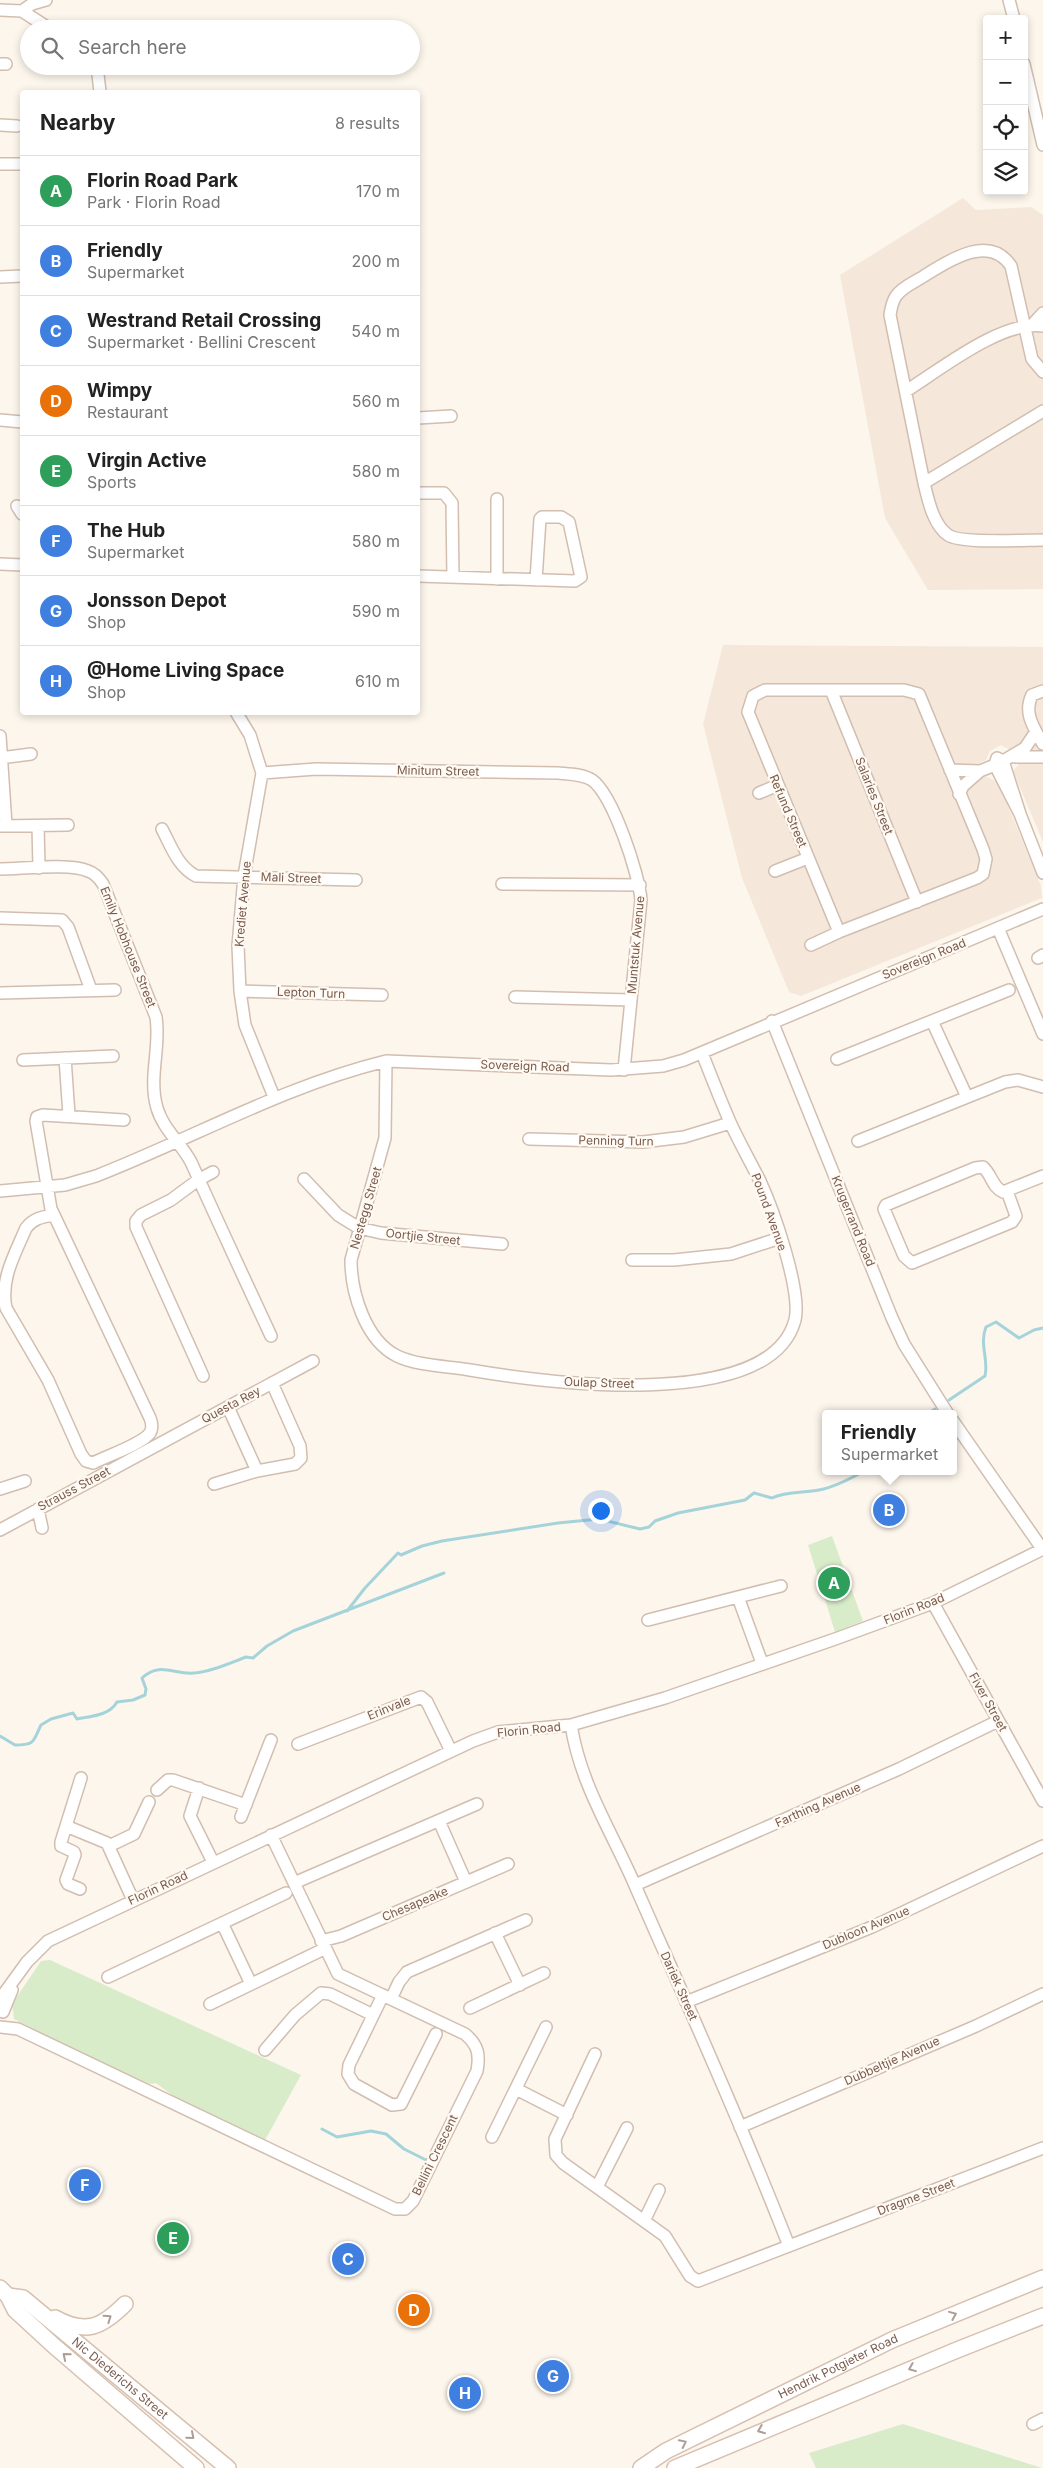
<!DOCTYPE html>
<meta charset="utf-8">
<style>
:root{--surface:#fff;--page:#f6f6f6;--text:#222;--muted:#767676;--line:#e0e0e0;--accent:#b45309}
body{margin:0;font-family:Inter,sans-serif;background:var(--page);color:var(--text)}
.controls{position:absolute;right:15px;top:15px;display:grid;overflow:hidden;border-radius:5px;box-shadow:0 2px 8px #0003}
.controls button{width:45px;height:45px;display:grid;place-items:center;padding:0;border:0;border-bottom:1px solid var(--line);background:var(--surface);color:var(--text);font:25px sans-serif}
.you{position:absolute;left:600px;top:1510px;width:18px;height:18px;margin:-12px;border:4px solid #fff;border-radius:50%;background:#1a73e8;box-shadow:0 0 0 8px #1a73e833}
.badge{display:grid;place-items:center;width:32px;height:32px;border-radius:50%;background:var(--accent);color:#fff;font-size:16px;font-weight:700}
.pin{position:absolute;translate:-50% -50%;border:2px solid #fff;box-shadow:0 1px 5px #0006}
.popup{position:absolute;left:822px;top:1410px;width:135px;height:65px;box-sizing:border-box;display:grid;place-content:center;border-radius:5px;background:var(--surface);filter:drop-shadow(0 1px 4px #0005);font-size:16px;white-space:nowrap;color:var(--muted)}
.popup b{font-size:19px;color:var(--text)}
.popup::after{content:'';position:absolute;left:50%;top:100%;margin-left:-10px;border:10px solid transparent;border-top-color:var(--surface)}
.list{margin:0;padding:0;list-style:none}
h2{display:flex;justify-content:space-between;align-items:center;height:65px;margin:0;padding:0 20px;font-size:21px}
h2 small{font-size:16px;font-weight:400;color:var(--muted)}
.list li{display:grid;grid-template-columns:32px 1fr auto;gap:15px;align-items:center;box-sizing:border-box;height:70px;padding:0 20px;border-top:1px solid var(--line)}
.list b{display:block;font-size:19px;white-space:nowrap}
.list p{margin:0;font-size:16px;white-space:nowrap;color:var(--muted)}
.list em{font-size:16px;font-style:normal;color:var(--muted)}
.icon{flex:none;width:28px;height:28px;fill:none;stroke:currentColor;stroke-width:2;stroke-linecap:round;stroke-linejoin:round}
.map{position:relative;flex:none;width:1043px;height:2468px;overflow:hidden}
.search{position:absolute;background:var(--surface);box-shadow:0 2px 8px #0003;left:20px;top:20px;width:400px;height:55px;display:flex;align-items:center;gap:12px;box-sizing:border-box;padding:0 18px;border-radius:28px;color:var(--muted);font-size:19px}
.panel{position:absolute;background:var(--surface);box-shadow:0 2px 8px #0003;left:20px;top:90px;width:400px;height:625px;border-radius:5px}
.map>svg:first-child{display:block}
.residential{fill:#f5e8da}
.green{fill:#d8ecc9}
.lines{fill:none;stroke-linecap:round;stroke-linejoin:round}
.stream{stroke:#a5d3da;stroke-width:3}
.street-casing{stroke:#d1beb0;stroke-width:14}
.secondary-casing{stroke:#d6c0b0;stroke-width:18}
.street{stroke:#fff;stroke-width:11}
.secondary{stroke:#fff;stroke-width:15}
.oneway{stroke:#af9d94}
.labels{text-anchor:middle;stroke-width:4.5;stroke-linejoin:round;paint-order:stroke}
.street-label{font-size:12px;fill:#7a5c4d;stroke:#fffaf3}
</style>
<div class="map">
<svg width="1043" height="2468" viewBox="0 0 1043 2468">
<rect width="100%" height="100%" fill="#fdf6ec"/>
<path class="residential" d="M963 198 976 210 1031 207 1043 215V589L928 590 885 518 840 275Z
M723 645 1043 647V842L1013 771 1020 763 1027 759 1001 745 990 751 986 760 970 767 975 781 985 776 998 782 1041 886 1042 898 801 996 789 992 742 878 703 724Z"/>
<path class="green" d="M832 1536 863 1621 835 1632 808 1545Z
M50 1960 301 2075 264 2142 180 2101 156 2083 150 2084 101 2063 14 2019 12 2004 41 1961Z
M903 2424 1042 2468H816L809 2453Z"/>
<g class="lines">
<path class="stream" d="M949 1400 985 1376C989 1360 979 1344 986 1327L996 1322 1019 1338 1034 1330 1043 1328
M927 1414 935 1409
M347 1611 365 1588 398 1553 401 1555 422 1546 442 1541 558 1523 599 1519 640 1529 649 1527 655 1521 678 1513 745 1500 754 1493 772 1498C786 1491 804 1493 819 1490 835 1487 850 1479 864 1471
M0 1736 15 1745C36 1745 33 1741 41 1725L51 1719 73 1713 77 1719C91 1716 109 1716 117 1702L133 1700 145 1695 146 1689 142 1678C160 1661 174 1675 194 1673 211 1672 230 1663 246 1657L253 1658 267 1646 293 1631 444 1573
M322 2129 337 2137 371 2131 386 2134 404 2149 426 2160"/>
<defs>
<path id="street" d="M1009 0 1014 19
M0 10 22 11 50 29
M22 11 32 4 46 0
M0 64H6
M1024 64 1043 145
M97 66 100 92
M0 125 17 126
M0 164H22
M0 277 22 276
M1033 324 1043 313
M1043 372 1032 359 1011 266C989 233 948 261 924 276 915 282 902 287 896 296 892 302 891 308 890 315L924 483C928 499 933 525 948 535 960 544 1025 540 1043 540
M906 391C941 369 1002 320 1043 326
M418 418 451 416
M0 420 22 422
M924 483 1043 411
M418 493H444L452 503 453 577
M17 506 22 514
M0 564 22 565
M418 576 575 581 581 577 569 522 561 517H542L540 519 536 580
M497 579V499
M765 690H904L919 694 983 849 986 859 983 874 977 878 839 932 748 712 753 696Z
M831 690 917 902
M1043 691 1032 695C1023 713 1034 728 1043 744
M236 712 250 735 262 773 244 876 238 946 240 991 245 1025 274 1097
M0 736 6 825
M1015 757H1043
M0 758 31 754
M1003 761 1025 748 1035 733
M950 770 980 771 995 765
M262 773 316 769 558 773C569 774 583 774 592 780 613 795 639 874 641 900L624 1070
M759 793 778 785
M959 794 963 786 980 771
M1020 814 995 765 997 758 1003 761 1020 814 1043 873
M0 826 68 825
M38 826 39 868
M162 829C171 846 178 867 196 876L356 880
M0 869C22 869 69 863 88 871 95 873 99 878 103 884L156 1017C161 1047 148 1077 157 1108 163 1129 181 1143 191 1162 217 1220 244 1278 271 1336
M775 871 808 858
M502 884 640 885
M0 918 62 920 68 927 91 990
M998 928 1043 1034
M811 945 839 932
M1038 958 1043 955
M240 991 382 995
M0 993 115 990
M515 997 631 1000
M772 1021 892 1318 904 1344 948 1414
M932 1021 967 1097
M65 1058 69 1115
M837 1059 1009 990
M23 1060 113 1056
M386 1061 385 1138 351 1260C351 1292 365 1340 397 1356 418 1366 447 1366 470 1370 541 1382 770 1414 795 1320 802 1291 773 1209 760 1181 750 1161 739 1142 730 1122 720 1099 711 1076 702 1053
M529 1139 643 1142 684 1137 730 1123
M858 1141 1005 1082 1018 1080 1043 1087
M304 1179 338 1215 359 1228 381 1233 502 1244
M0 1191 65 1185 96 1176C193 1138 284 1086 386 1061L611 1070 663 1066 684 1060 1043 909
M1007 1191 1016 1216 1012 1222 912 1263 904 1256 884 1209 886 1205 975 1168 983 1167C992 1175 992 1187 1003 1192L1043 1176
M54 1215C42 1217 34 1218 26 1228 15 1254 0 1279 6 1308L48 1380 81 1454 86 1461 93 1463C107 1456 142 1444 150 1433 153 1428 152 1423 150 1418L54 1215 51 1209 36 1121 37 1117 43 1115 124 1120
M632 1260H674L731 1254 780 1238
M203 1376 136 1227V1221L141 1215 171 1200 198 1180 213 1172
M228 1407 257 1471
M953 1421 1043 1550
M214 1484 257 1471 295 1464 301 1458 300 1446 272 1383
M0 1489 25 1481
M38 1509 42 1528
M0 1530 313 1361
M738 1597 762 1663
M933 1603 1043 1801
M648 1620 781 1586
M571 1725C581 1787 613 1833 637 1890 689 2008 742 2126 789 2246
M298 1744 421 1697 427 1702 451 1751
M199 1788 190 1816 213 1862
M157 1790 168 1780H173L246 1805
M241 1817 271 1740
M439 1821 466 1882
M66 1826 107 1843 133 1900
M109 1846 134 1834 149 1802
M294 1883 477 1804
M635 1885 899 1769 998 1721
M80 1889 68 1884 66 1880 75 1855 74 1852 61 1846V1842L81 1778
M222 1923 251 1984
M495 1933 520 1985
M321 1941 341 1936 508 1864
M108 1977 286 1893
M383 1995 349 2065 348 2074 354 2084 392 2105 401 2104 436 2034
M0 1999 27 1962 48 1941 473 1741 498 1732 571 1725 665 1698 838 1638 933 1603 1043 1549
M391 1999 399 1982 407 1972 526 1920
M686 2002 872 1927 1043 1846
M210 2004 324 1949
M470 2008 544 1973
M3 2012 12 1990
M0 2027 18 2029 395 2209H405L413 2201 477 2071C480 2054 478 2045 465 2034L338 1974 271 1835
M265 2050 295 2015 321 1993 330 1994 373 2015
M595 2054 555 2139 556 2155 563 2163 665 2236 690 2276 698 2281 1043 2148
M516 2089 567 2115
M740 2127 976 2026 1043 1994
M492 2137 546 2027
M597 2187 627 2128
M644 2221 659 2190
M1033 2424 1043 2419"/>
<g id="secondary">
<path d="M0 2288 8 2296 15 2310 53 2345 196 2468"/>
<path id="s1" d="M8 2296 23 2298 228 2468"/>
<path d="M55 2318C86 2335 102 2327 125 2304"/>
<path id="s2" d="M641 2468 666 2451 892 2340 1043 2278"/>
<path d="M675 2468 957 2350 1043 2316"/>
</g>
</defs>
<use href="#street" class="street-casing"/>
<use href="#secondary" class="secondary-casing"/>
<use href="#street" class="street"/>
<use href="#secondary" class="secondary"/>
</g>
<defs><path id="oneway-chevron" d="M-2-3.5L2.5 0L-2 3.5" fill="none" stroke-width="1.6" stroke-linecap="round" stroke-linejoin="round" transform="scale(1.25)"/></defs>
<g class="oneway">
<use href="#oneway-chevron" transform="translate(953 2315) rotate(-22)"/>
<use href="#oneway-chevron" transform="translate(108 2318) rotate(-34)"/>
<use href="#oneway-chevron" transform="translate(66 2356) rotate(-140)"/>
<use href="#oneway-chevron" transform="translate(912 2368) rotate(158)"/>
<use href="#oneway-chevron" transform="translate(761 2430) rotate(158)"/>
<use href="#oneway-chevron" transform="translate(191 2436) rotate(41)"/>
<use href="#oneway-chevron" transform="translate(683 2443) rotate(-26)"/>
</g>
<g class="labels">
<g class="street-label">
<text transform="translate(438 771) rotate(1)" y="4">Minitum Street</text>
<text transform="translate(874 796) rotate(68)" y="4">Salaries Street</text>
<text transform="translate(788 811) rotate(67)" y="4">Refund Street</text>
<text transform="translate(291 878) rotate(2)" y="4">Mali Street</text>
<text transform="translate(243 904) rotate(-85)" y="4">Krediet Avenue</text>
<text transform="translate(636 945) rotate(-85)" y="4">Muntstuk Avenue</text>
<text transform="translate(128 947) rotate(68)" y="4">Emily Hobhouse Street</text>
<text transform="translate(924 959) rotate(-22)" y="4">Sovereign Road</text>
<text transform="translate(311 993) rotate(2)" y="4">Lepton Turn</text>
<text transform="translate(525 1066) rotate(2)" y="4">Sovereign Road</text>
<text transform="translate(616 1141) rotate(1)" y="4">Penning Turn</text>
<text transform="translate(366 1208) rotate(-74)" y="4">Nestegg Street</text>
<text transform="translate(769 1212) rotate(70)" y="4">Pound Avenue</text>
<text transform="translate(853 1221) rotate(68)" y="4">Krugerrand Road</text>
<text transform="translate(423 1237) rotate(6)" y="4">Oortjie Street</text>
<text transform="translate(599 1383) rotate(2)" y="4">Oulap Street</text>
<text transform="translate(231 1405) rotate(-28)" y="4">Questa Rey</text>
<text transform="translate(74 1489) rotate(-28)" y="4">Strauss Street</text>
<text transform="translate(914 1609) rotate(-22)" y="4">Florin Road</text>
<text transform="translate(988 1702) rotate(61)" y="4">Fiver Street</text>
<text transform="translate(389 1708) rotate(-22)" y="4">Erinvale</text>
<text transform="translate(529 1730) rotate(-6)" y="4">Florin Road</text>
<text transform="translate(818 1805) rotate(-24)" y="4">Farthing Avenue</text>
<text transform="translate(158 1888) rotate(-25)" y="4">Florin Road</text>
<text transform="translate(415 1904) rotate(-23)" y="4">Chesapeake</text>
<text transform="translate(866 1928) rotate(-23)" y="4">Dubloon Avenue</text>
<text transform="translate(679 1986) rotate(66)" y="4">Dariek Street</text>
<text transform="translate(892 2061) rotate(-24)" y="4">Dubbeltjie Avenue</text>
<text transform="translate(435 2155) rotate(-64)" y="4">Bellini Crescent</text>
<text transform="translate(916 2197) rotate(-21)" y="4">Dragme Street</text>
<text dy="4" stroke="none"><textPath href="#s2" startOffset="222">Hendrik Potgieter Road</textPath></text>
<text dy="4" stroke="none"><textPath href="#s1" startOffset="141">Nic Diederichs Street</textPath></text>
</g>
</g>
</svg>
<div class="controls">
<button>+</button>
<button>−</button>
<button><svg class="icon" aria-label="locate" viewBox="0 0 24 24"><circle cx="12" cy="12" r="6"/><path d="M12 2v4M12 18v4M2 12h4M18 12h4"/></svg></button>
<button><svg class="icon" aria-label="layers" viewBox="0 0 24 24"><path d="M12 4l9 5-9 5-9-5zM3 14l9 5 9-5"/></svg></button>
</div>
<div class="you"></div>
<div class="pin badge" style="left:834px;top:1583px;background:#2e9e5b">A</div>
<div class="pin badge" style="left:889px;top:1510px;background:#3f7fe0">B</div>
<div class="popup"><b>Friendly</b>Supermarket</div>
<div class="pin badge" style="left:348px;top:2259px;background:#3f7fe0">C</div>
<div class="pin badge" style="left:414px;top:2310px;background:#e8710a">D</div>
<div class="pin badge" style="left:173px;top:2238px;background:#2e9e5b">E</div>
<div class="pin badge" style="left:85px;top:2185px;background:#3f7fe0">F</div>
<div class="pin badge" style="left:553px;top:2376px;background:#3f7fe0">G</div>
<div class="pin badge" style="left:465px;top:2393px;background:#3f7fe0">H</div>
<div class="search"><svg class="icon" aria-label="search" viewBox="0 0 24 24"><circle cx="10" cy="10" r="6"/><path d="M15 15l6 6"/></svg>Search here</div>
<section class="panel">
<h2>Nearby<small>8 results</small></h2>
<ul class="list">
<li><span class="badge" style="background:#2e9e5b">A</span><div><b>Florin Road Park</b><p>Park · Florin Road</p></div><em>170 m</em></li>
<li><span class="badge" style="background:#3f7fe0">B</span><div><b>Friendly</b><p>Supermarket</p></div><em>200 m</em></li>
<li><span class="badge" style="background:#3f7fe0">C</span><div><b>Westrand Retail Crossing</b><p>Supermarket · Bellini Crescent</p></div><em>540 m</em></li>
<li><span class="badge" style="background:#e8710a">D</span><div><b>Wimpy</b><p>Restaurant</p></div><em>560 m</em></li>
<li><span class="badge" style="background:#2e9e5b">E</span><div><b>Virgin Active</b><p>Sports</p></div><em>580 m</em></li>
<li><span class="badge" style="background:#3f7fe0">F</span><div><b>The Hub</b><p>Supermarket</p></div><em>580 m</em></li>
<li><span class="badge" style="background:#3f7fe0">G</span><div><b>Jonsson Depot</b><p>Shop</p></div><em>590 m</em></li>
<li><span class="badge" style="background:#3f7fe0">H</span><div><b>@Home Living Space</b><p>Shop</p></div><em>610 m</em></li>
</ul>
</section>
</div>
